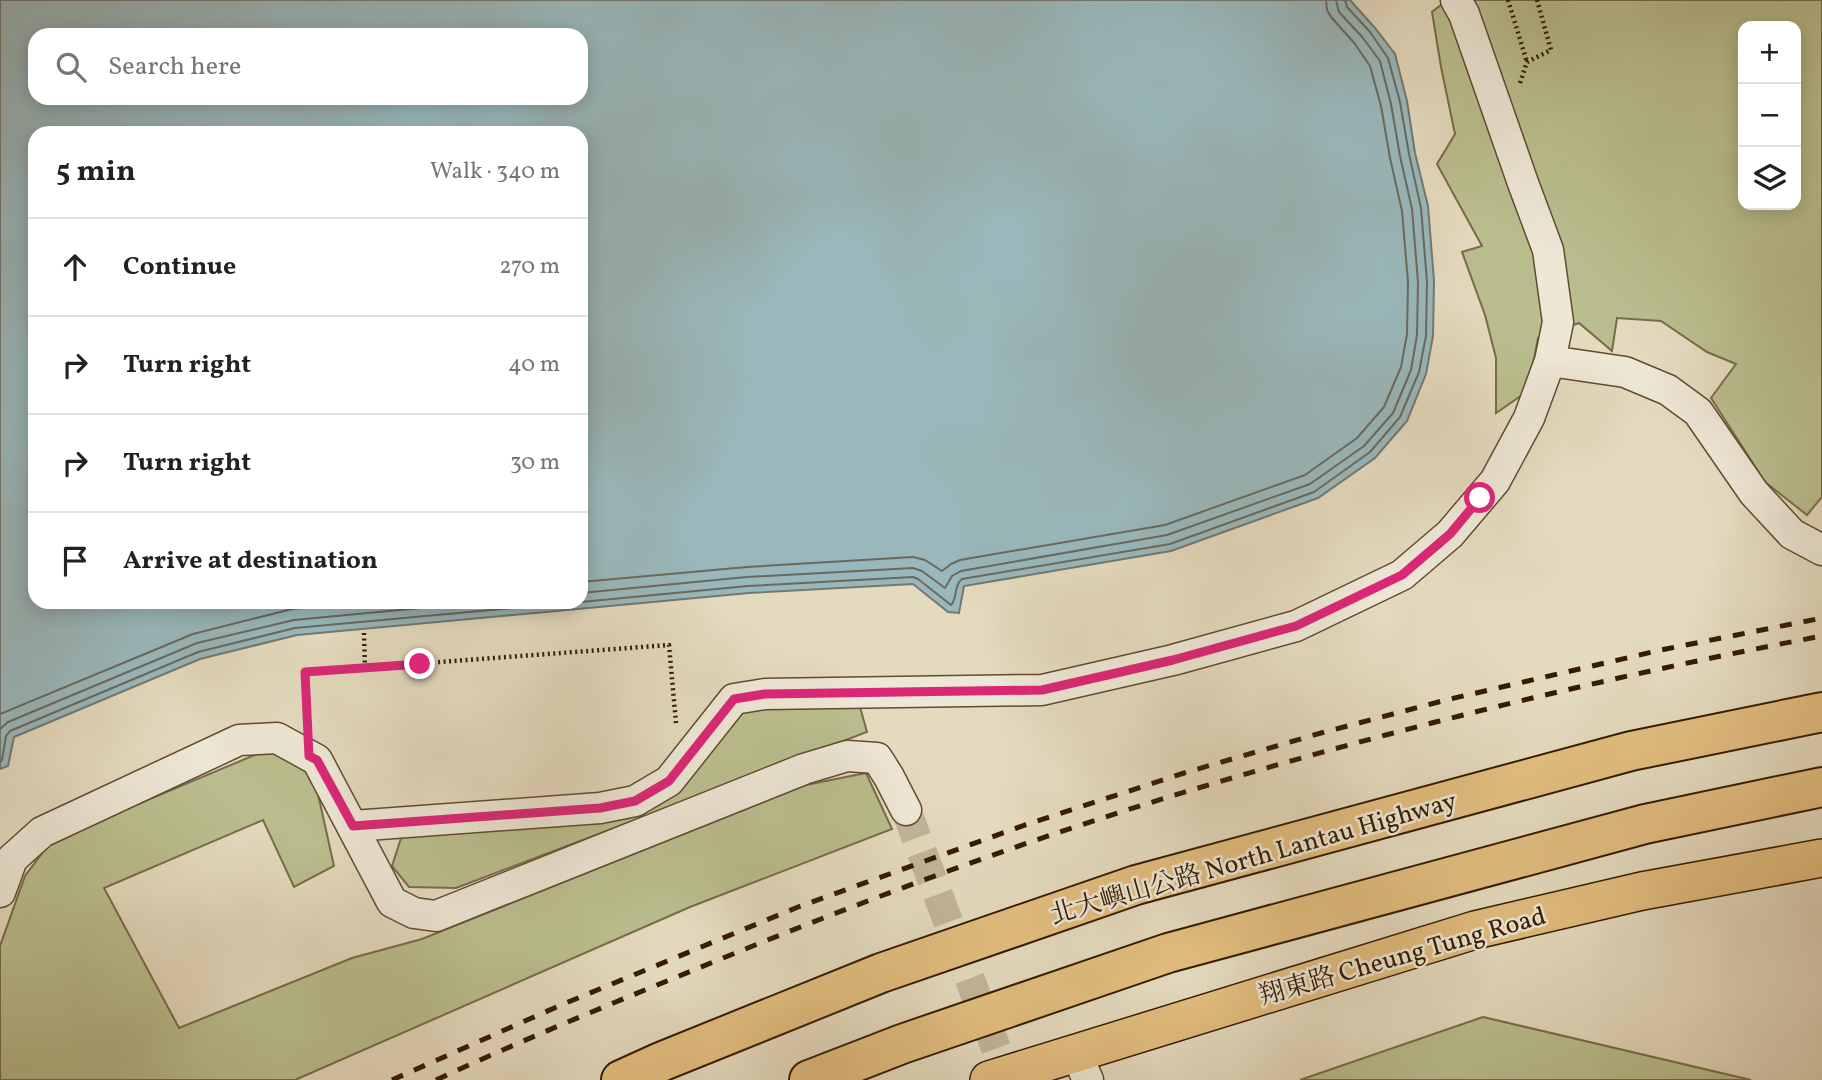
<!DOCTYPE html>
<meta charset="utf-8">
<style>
:root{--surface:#fff;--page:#f2f2f2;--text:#222;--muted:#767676;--line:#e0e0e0}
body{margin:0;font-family:Vollkorn,"Noto Serif TC",serif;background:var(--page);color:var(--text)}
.controls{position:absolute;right:21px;top:21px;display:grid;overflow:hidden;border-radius:14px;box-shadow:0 4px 18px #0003}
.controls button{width:63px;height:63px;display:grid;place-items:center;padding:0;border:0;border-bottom:2px solid var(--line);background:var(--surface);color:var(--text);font:35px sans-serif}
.stop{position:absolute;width:21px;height:21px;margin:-16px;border:5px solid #db2777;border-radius:50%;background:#fff}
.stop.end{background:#db2777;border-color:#fff;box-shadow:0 2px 7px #0008}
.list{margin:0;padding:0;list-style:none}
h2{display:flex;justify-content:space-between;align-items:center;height:91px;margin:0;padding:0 28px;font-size:30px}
h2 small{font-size:23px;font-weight:400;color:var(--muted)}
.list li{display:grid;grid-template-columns:46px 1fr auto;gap:21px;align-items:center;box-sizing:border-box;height:98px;padding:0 28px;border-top:2px solid var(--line)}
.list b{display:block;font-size:26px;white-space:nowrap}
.list em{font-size:23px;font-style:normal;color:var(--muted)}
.icon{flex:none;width:38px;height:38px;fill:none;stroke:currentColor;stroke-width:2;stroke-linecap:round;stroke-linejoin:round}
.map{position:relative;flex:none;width:1822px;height:1080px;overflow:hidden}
.search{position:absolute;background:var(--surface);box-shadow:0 4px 18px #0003;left:28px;top:28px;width:560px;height:77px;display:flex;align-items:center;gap:18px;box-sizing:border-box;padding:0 24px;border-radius:21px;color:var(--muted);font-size:26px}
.panel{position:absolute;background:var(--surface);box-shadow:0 4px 18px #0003;left:28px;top:126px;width:560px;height:483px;border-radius:21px}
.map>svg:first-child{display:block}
.green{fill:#babe8e;stroke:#786c48;stroke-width:2;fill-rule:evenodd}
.water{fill:#9ab8bc;stroke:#727972;stroke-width:2;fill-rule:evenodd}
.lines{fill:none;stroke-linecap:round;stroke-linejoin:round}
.shore{stroke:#686a5f;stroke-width:2}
.minor-tunnel{stroke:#c1b498;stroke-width:30;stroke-dasharray:30 15;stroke-linecap:butt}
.minor-casing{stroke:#614b31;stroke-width:33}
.major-casing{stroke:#351b02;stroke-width:40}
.highway-casing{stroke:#351b02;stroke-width:42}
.path{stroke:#351b02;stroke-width:4.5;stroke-dasharray:2 3.5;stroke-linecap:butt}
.minor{stroke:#ede7d5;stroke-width:30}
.major{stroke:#e2bd7f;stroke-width:37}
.highway{stroke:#e2bd7f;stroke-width:38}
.rail{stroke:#351b02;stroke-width:5;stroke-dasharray:12 12;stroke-linecap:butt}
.route{stroke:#db2777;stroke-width:9}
.labels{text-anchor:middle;stroke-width:5;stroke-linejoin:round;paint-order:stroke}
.street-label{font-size:26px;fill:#351b02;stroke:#ede7d5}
</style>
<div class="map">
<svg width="1822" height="1080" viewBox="0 0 1822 1080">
<rect width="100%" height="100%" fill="#e4dabe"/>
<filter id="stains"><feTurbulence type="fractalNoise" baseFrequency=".00286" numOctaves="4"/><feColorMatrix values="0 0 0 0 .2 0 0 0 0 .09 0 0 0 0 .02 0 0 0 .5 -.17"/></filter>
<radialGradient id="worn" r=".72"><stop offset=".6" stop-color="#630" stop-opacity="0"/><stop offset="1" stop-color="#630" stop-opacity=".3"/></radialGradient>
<path class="green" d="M1447 0H1822V497L1807 515 1765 482 1711 398 1736 364 1707 352 1661 321 1617 318 1612 351 1579 323 1538 338 1528 391 1496 413V358L1485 315 1462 252 1482 246 1437 164 1455 134 1441 67 1432 12ZM1743 26H1796V205H1743Z
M860 707 867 732 456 888 409 887 392 866 402 835 640 812 742 708Z
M269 749 312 767 334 866 294 887 263 820 104 888 179 1028 352 958 422 939 806 785 866 773 892 829 690 907 295 1080H0V946L25 876 52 840Z
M1483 1017 1751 1080H1300Z"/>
<path class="water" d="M0 0H1350L1375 28 1395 54 1407 101 1415 153 1428 206 1434 281 1433 336 1426 374 1407 421 1375 458 1318 498 1171 551 964 586 959 613 948 612 913 584 749 593 297 635 200 659 14 737 8 766 0 769ZM35 35H581V98H35ZM35 133H581V602H35Z"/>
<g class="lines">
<path class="shore" d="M581 582 747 567 913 557 925 560 942 571 951 564 960 560 1165 525 1305 475 1357 438 1384 407 1401 367 1407 334 1408 282 1402 211 1390 158 1381 106 1370 66 1355 44 1331 17 1327 10 1326 0
M581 593 747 577 913 568 922 571 945 588 952 576 961 571 1167 535 1310 484 1364 446 1393 413 1411 370 1417 335 1418 282 1412 209 1400 156 1391 104 1380 61 1363 38 1339 12 1336 0
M581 602 748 586 913 577 918 579 951 605C958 598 953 586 962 579L1170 544 1314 492 1370 452 1400 417 1419 372 1426 336 1427 282 1421 208 1409 154 1400 102 1388 58 1370 32 1347 7 1345 0
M0 714 193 634 292 609 371 602
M0 729 8 722 197 643 294 620 484 602
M0 762 2 760 6 736 10 731 198 652 295 628 578 602"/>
<path class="minor-tunnel" d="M906 810 1008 1080"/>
<defs>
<path id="minor" d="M1550 361 1625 372 1668 390 1698 412 1754 493 1792 534 1822 550
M353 826 600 808 635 801 669 781 734 699 765 694 1042 690 1173 660 1296 626 1402 575 1450 534 1495 481 1529 418 1550 361 1558 322 1548 250 1523 183 1464 14 1456 0
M0 892 12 859 42 832 239 740 277 738 317 760 392 902 414 913 436 916 804 769 847 756 877 758 889 777 906 810
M1076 1053 1088 1080"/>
<path id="major" d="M989 1080 1475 930 1642 891 1822 858"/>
<path id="highway" d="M621 1080 663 1061 881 973 1136 885 1631 751 1822 712
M809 1080 902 1044 1168 953 1645 824 1822 787"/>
</defs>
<use href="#minor" class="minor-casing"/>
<use href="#major" class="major-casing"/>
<use href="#highway" class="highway-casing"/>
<path class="path" d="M1508 0 1527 62
M1520 83 1527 62 1551 50 1537 0
M364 633 365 668
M307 720 305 672 669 645 676 723"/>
<use href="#minor" class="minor"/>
<use href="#major" class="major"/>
<use href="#highway" class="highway"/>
<path class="rail" d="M392 1080 561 1005 798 907 1025 825 1184 773 1321 733 1446 700 1661 650 1822 618
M436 1080C514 1044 593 1011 672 979 843 908 1018 842 1195 789 1401 727 1611 676 1822 636"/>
</g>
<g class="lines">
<path class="route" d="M420 664 305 672 309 756 317 760 353 826 600 808 635 801 669 781 734 699 765 694 1042 690 1173 660 1296 626 1402 575 1450 534 1480 498"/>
</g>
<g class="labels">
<g class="street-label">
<text transform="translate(1253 857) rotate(-16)" y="9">北大嶼山公路 North Lantau Highway</text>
<text transform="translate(1402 955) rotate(-16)" y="9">翔東路 Cheung Tung Road</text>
</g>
</g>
<rect width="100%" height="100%" filter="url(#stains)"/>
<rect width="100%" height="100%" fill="url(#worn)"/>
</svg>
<div class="controls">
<button>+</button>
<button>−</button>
<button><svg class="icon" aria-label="layers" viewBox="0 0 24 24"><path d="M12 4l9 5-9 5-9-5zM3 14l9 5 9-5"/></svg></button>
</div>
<div class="stop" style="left:1480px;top:498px"></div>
<div class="stop end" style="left:420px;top:664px"></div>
<div class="search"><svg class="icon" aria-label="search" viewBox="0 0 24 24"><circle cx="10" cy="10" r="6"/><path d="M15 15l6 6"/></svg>Search here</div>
<section class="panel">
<h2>5 min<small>Walk · 340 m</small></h2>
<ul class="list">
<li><svg class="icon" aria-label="ahead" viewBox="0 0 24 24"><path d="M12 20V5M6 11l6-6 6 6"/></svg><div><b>Continue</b></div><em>270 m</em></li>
<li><svg class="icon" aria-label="right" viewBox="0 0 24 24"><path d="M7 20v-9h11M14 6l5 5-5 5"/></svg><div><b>Turn right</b></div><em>40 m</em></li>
<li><svg class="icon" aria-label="right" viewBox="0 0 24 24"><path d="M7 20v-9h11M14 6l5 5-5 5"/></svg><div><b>Turn right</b></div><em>30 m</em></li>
<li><svg class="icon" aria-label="arrive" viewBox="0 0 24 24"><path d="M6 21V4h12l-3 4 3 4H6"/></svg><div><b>Arrive at destination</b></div></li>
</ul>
</section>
</div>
